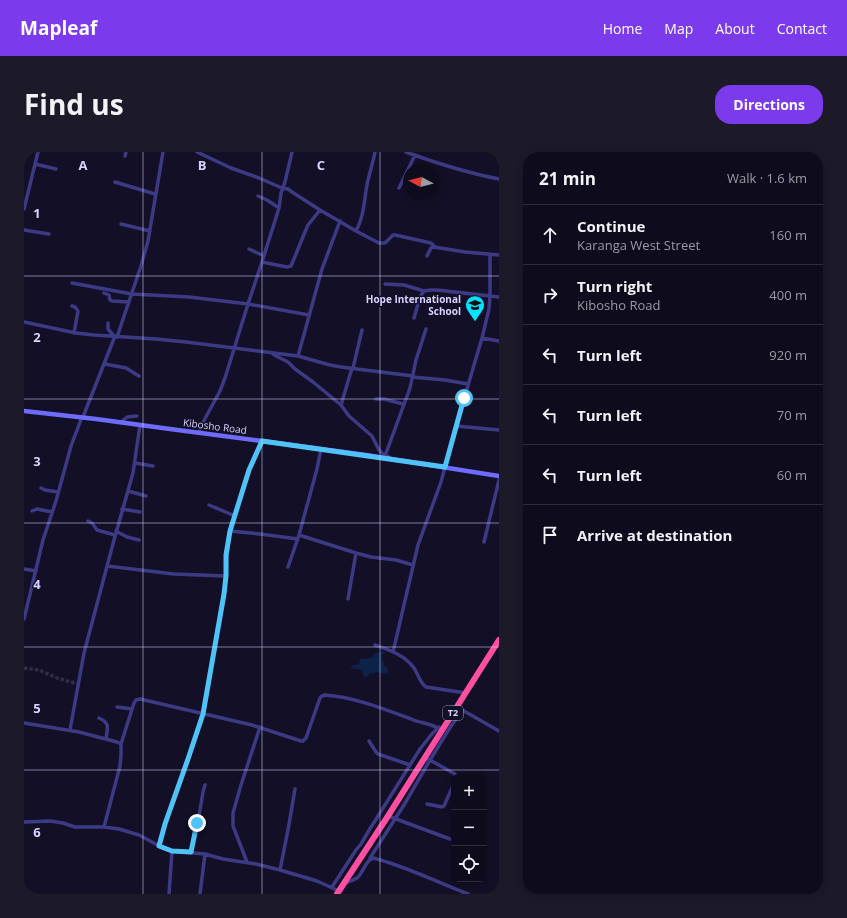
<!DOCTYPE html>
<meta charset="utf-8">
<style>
:root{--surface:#0e0b1c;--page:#1c1929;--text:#f1f3f6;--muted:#9b9ba3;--line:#2e2b3b;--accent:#7c3aed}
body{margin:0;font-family:"Open Sans",sans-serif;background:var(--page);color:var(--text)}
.controls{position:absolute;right:12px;bottom:12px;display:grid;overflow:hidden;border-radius:8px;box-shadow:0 2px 10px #0003}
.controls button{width:36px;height:36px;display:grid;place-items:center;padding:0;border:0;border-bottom:1px solid var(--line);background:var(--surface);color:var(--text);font:20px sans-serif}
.compass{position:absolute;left:379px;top:12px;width:36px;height:36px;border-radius:50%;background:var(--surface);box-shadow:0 2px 10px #0003;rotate:277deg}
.stop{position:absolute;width:12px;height:12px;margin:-9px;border:3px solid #4fc3f7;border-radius:50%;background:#fff}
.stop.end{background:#4fc3f7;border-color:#fff;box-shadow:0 1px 4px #0008}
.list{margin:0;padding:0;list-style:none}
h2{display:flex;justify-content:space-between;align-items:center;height:52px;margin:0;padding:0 16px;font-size:17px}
h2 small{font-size:13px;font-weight:400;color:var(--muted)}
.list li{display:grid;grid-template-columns:26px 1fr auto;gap:12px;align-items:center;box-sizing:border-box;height:60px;padding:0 16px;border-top:1px solid var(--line)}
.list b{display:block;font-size:15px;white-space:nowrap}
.list p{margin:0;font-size:13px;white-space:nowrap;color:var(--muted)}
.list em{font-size:13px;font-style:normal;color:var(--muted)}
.icon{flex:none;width:22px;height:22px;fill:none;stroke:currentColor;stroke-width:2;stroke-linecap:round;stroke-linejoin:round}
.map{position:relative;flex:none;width:475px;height:742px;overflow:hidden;border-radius:16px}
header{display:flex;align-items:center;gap:24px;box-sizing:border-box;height:56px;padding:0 20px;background:var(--accent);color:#fff}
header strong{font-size:19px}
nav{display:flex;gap:22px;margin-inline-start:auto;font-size:14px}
.intro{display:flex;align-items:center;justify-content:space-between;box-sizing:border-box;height:96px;padding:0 24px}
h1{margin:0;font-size:28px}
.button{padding:10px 18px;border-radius:16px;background:var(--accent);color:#fff;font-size:14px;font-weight:700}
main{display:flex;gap:24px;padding:0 24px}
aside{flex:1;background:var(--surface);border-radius:16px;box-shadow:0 2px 10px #0003}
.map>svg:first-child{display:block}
.water{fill:#0c2248}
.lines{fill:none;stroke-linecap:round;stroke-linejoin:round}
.street-tunnel{stroke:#312d47;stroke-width:3.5;stroke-dasharray:3.5 2;stroke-linecap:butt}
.street{stroke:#3d3a85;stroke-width:3.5}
.secondary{stroke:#6f6bff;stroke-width:4.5}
.highway{stroke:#ff4fa3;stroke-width:6}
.route{stroke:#4fc3f7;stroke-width:5}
.grid{fill:none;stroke:#d9d4ff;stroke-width:1;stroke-opacity:0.55}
.labels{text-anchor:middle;stroke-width:3;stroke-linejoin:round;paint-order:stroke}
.shield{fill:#130f26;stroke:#9e99be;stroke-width:1}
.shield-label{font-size:9px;font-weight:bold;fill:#d9d4ff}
.poi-label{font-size:10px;font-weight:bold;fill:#d9d4ff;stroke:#130f26;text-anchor:end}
.street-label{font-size:10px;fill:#d9d4ff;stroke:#130f26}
.grid-label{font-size:13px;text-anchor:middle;font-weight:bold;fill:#d9d4ff;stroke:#130f26;stroke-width:3;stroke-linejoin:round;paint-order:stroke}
</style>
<header>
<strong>Mapleaf</strong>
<nav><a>Home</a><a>Map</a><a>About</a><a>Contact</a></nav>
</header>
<div class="intro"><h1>Find us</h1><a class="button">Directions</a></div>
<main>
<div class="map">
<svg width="475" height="742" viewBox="0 0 475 742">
<rect width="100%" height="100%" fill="#130f26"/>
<path class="water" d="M358 499 359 500H361L358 504 359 506 358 508 360 510V514C364 516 366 518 363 522L360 521H355L354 520 348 522V521H346L344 524 341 525 339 523 338 518H336L326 516 329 513H332L336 511 335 509 336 507 347 506 353 500 354 501Z"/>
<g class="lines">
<path class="street-tunnel" d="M0 516 15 518 33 526 54 532"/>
<path class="street" d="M173 0 207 16 235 26 258 36 264 37 268 40 296 58 332 79 355 91H361L369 83H371L407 91 411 95
M382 0C412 11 444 21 475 27
M101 4 102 0
M11 12 32 17
M91 30 131 42
M375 36 391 3
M234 44 243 48 255 56
M0 57 14 0
M97 72 126 79
M0 78 25 82
M332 79C340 65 340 49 343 33 345 22 349 11 351 0
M225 97 240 104
M403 104 407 96 410 95 441 100 475 103
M238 110 263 115 267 114 281 80 284 73 296 58
M48 131 108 142 165 145 224 152 285 163
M361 132 380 133 400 139
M80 141 85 143 86 148 88 149 105 150
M48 154 51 155 54 159 50 181
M390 166 396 145 400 139C410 136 420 139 431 140 446 142 460 143 475 145
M0 170 52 181 70 183 132 187 162 190 274 204 306 213 317 215 389 224
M84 171V177L90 184
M93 185 117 114 124 89 139 0
M458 186 475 189
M249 202 252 204 264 210 271 217 289 230 317 253 325 264 348 284 355 298 361 304
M274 204 298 117 316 69
M81 212 102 216 115 224
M329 216 338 178
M388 225 421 228 444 232
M352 247H360L379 252
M317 253 328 216
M59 265 91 184
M97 270 103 265 113 264
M432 274 475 278
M175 281 177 274 196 239 201 226 224 152 238 110 255 56 257 41 261 30 268 0
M365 305 361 304 386 236 392 208 402 177
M111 311 129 314
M17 336 21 338 34 340
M104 339 122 344
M185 353 211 364
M98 357 116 360
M8 359 13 357 28 360
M64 369 68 371 73 378 91 383
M92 379 103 385 115 388
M206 379 236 382 274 387
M275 383 332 401 347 405 372 408 389 413
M460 390 475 328
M83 414 150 422 202 424
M264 415 275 383 293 317 297 297
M0 417 12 419
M324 447 332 401
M0 467 19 388 32 349 47 294 58 265
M351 493C365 498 381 503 390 516 394 522 396 531 402 535L442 541
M369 500 394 393 417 330 432 274 458 186 465 157 466 144V102
M93 555 108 557
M433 555 475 579
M75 566C87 571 83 577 82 587
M0 571 55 580 93 590 97 592V603L96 614 80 675
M46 578 60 501 90 388 109 321 116 273
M345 589 352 600 354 602 386 613
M97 592 110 551 112 548 116 547 228 573 277 589H279L282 586 296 546 298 544 301 543C330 545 360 557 387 567 396 571 405 571 414 576
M404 607 431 622 432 625
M403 652 418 655 420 654 430 631
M364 664 426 687
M0 670 26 669 39 671 51 675H80L95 677 115 683 141 697 148 699 181 702 199 707 232 712 256 718 293 729 315 739
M135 694 141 671 164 607 179 562 200 442 202 424 203 403 206 379 225 318 238 289
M167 700 176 658 179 640 181 633
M346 706 380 653 406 608 427 574 439 558
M223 710 209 674V661L217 633 236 575
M256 718 264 678 271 637
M322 731C326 729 331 728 334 725 340 719 341 709 349 706 382 714 412 730 444 742
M308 735 332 698 337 692 347 675 351 669 354 664 366 645 396 597 407 583 415 575
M145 742 148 699
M176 742 181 702
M472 742 475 738"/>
<path class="secondary" d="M0 259 72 267 146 277 238 289 342 303 475 324"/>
<path class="highway" d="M313 742 364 664 475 488"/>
</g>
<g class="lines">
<path class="route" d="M173 671 167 700 148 699 135 694 141 672 164 607 179 562 200 442 202 424V403L206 379 225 318 238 289 421 315 440 246"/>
</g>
<path class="grid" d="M119 0V742M238 0V742M356 0V742M0 124H475M0 247H475M0 371H475M0 495H475M0 618H475"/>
<defs>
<symbol id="school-pin" viewBox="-11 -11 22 30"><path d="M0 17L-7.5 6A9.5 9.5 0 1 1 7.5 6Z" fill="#00e5ff" stroke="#130f26"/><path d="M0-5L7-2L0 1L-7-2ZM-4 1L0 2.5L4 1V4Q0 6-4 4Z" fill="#111"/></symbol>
</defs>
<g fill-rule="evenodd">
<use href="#school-pin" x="440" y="142" width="22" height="30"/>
</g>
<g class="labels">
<rect class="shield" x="419" y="554" width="20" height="14" rx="3"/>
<g class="shield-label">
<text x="429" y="564">T2</text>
</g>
<g class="poi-label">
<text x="437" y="151">Hope International<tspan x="437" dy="12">School</tspan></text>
</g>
<g class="street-label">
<text transform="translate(191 274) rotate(7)" y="4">Kibosho Road</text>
</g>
</g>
<g class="grid-label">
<text x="59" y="18">A</text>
<text x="178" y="18">B</text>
<text x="297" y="18">C</text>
<text x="13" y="66">1</text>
<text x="13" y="190">2</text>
<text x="13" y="314">3</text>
<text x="13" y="437">4</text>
<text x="13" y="561">5</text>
<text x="13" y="685">6</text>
</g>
</svg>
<div class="controls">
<button>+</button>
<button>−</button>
<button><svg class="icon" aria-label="locate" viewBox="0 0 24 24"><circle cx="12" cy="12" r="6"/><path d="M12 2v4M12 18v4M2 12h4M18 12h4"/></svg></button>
</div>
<svg class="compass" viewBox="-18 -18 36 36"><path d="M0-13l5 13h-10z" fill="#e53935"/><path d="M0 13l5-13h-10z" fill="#9b9ba3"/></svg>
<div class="stop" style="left:440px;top:246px"></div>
<div class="stop end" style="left:173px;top:671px"></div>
</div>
<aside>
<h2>21 min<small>Walk · 1.6 km</small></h2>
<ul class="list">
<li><svg class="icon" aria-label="ahead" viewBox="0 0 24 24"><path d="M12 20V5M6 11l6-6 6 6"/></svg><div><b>Continue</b><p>Karanga West Street</p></div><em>160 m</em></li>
<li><svg class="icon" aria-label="right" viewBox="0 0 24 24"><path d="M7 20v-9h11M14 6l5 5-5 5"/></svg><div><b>Turn right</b><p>Kibosho Road</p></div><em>400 m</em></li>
<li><svg class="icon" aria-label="left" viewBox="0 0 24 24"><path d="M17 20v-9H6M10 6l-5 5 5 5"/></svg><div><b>Turn left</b></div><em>920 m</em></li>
<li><svg class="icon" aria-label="left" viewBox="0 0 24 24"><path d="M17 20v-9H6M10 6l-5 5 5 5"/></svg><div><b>Turn left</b></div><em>70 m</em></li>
<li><svg class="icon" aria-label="left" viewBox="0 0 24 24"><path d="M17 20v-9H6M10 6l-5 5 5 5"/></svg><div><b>Turn left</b></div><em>60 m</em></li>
<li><svg class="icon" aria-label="arrive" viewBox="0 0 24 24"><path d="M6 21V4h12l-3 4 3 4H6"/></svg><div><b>Arrive at destination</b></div></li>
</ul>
</aside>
</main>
